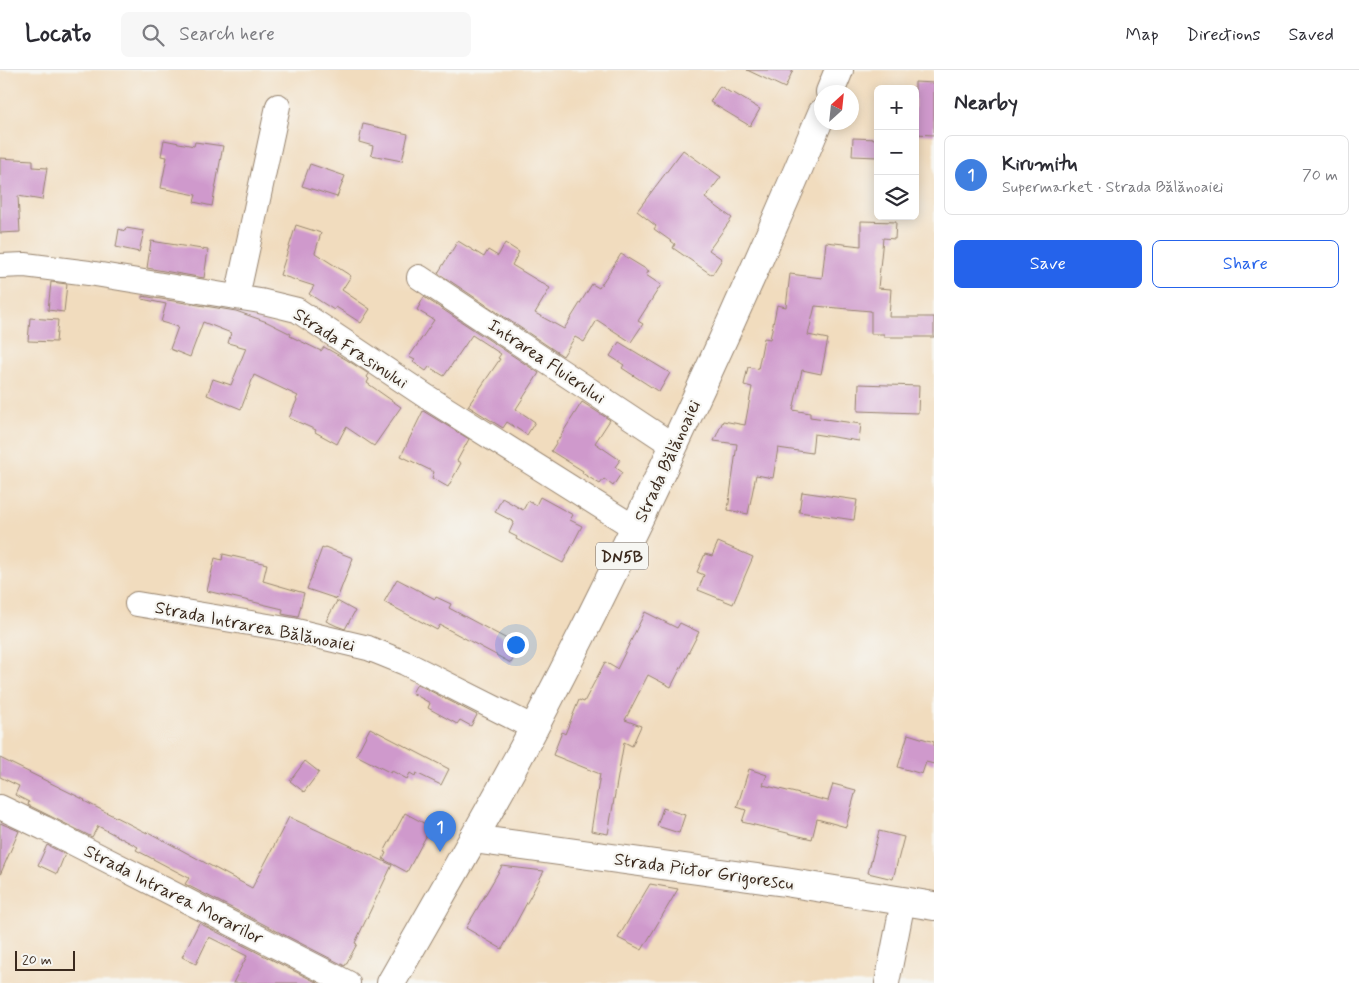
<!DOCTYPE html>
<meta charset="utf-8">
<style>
:root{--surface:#fff;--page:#f7f7f7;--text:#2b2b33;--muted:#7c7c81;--line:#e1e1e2;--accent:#2563eb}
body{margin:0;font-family:Mynerve,sans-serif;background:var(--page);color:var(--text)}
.controls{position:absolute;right:15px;top:15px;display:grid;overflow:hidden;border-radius:8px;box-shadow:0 2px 12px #0003}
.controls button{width:45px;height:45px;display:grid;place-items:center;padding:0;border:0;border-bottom:1px solid var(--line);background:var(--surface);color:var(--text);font:25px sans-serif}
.compass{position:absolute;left:814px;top:15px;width:45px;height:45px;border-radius:50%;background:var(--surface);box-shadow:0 2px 12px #0003;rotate:27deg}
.scale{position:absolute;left:15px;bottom:12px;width:60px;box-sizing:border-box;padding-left:5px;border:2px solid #3b2a1e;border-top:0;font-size:14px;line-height:18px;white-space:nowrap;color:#3b2a1e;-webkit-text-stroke:4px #f6f6f2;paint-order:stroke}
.you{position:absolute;left:515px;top:574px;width:18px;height:18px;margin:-12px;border:4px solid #fff;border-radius:50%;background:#1a73e8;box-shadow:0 0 0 8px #1a73e833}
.badge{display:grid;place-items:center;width:32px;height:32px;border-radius:50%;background:var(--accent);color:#fff;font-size:16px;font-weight:700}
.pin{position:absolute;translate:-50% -41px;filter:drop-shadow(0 1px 2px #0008)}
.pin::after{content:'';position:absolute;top:26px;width:18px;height:15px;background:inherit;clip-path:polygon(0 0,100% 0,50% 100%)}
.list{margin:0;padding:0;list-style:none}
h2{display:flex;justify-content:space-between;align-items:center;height:65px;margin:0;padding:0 20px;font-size:21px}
h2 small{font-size:16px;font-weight:400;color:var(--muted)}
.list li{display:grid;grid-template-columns:32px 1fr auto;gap:15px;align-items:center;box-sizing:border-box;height:80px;margin:0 10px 10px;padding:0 10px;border:1px solid var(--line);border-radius:8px}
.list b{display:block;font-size:19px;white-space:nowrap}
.list p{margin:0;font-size:16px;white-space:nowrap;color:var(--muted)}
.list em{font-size:16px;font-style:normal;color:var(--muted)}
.actions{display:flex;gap:10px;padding:15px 20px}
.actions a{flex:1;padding:11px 0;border:1px solid var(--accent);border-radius:8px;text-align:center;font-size:18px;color:var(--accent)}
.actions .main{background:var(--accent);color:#fff}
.icon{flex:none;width:28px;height:28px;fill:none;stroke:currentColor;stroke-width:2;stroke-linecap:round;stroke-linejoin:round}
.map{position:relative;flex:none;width:934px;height:913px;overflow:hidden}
header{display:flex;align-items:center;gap:30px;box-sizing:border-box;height:70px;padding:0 25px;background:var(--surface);border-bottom:1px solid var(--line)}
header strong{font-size:24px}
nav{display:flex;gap:28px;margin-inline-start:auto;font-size:18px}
.search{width:350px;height:45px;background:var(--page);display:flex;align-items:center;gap:12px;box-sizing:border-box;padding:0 18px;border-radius:8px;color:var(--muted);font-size:19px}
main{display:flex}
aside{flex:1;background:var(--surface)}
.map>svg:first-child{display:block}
.building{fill:#cf99cc}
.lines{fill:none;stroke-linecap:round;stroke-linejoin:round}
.street-casing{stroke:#96836e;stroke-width:26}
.secondary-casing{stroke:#96836e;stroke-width:30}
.primary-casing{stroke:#96836e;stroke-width:30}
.street{stroke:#fff;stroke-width:24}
.secondary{stroke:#fff;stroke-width:28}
.primary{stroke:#fff;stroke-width:28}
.labels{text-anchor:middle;stroke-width:4.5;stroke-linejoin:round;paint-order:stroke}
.shield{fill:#f6f6f2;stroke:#73675e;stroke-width:1}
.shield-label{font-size:16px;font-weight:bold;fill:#3b2a1e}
.street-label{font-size:18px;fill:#3b2a1e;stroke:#f6f6f2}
</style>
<header>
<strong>Locato</strong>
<div class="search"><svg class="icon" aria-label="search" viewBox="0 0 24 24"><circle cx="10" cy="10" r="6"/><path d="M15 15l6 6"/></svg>Search here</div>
<nav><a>Map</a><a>Directions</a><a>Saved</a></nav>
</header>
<main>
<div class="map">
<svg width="934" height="913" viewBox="0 0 934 913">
<rect width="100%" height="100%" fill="#f6f6f2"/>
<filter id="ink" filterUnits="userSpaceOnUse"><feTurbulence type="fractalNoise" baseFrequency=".02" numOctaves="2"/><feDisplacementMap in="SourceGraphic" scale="10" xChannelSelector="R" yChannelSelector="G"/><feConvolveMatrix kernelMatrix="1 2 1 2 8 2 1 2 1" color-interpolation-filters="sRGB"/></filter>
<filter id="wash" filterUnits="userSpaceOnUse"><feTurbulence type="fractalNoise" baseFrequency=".0096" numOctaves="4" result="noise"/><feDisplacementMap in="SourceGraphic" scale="20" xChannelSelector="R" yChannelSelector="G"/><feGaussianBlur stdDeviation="1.12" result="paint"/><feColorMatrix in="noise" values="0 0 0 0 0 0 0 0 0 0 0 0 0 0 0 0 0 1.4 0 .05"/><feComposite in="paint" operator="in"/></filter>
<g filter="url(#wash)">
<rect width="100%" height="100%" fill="#f1dcbe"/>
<g id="blocks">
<path class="building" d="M747 0H793L785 18Z
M915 12 934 13V65L915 64Z
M720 16 731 23 732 22 760 39 750 56 710 32Z
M363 54 408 64 402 91 371 85 373 76 359 72Z
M853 68 878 69V87L852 86Z
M164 70 194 76 195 72 223 76 212 136 194 132 196 125 161 118 167 87 161 86Z
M683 80 721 107 705 128 732 148 709 180 722 189 712 205 673 178 675 174 654 159 656 156 637 141Z
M0 88 33 90V97L47 98 42 130 18 126 20 162 0 163Z
M310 94 345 106 337 127 302 116Z
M861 151 896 152 895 169 883 168 878 218 891 219 889 247H934V267H884V264H871V241L815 236 808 265 828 269 821 304 802 300 793 340 810 343V347L861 354 859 371 814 364 812 383 778 378 773 408 756 405 748 444 728 440 737 374 714 371 723 351 745 355 752 317 744 315 748 297 758 299 764 268 770 269 777 235 786 237 790 204 822 208 826 172 861 176Z
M296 155 321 163 315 183 351 206 342 220 370 239 361 253 336 237 334 240 309 224 314 216 280 205Z
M126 158 144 161 139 182 116 177 119 159 125 161Z
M151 171 208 180 204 208 147 198Z
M458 171 484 187 488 180 498 186 505 173 519 182 512 195 550 218 535 243 564 259 592 214 599 218 621 184 649 201 646 205 661 215 638 251 643 254 631 272 597 250 584 272 575 267 563 286 438 203Z
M51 212 67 214 64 242 48 240Z
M142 226 236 241 267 252 291 264 290 266 321 281 324 277 347 290 369 304 367 307 369 309 367 313 401 337 374 376 346 357 337 374 315 362 316 360 289 348 297 330 296 329 298 326 254 305 241 339 207 325 213 309 231 315 246 278 228 273 231 263 203 252 190 287 170 279 178 257 161 252 166 234 142 229Z
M424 227 539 303 516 339 535 352 527 365 507 352 503 358 468 336 500 289 498 288 501 284 472 265 444 306 429 297 426 301 413 292 415 290 409 287 434 250 417 240Z
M30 248 58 250 56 272 28 271Z
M619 272 670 303 659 322 622 298 624 295 610 286Z
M859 314 919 316 918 343 858 341Z
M582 332 610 350 595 373 620 390 615 397 622 402 613 416 604 409 600 414 582 403 583 401 551 381Z
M423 341 469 369 457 391 461 393 448 417 432 408 434 402 401 386Z
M802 422 857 430 854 450 799 442Z
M540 427 573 445 570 450 582 456 563 493 516 469 517 467 509 463 514 452 495 442 502 428 523 440 528 431 536 435Z
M718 472 753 487 733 534 698 520 704 505 697 502 705 484 712 486Z
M325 477 353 488 337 529 307 519 322 478 324 479Z
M223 484 267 494 263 511 304 523 298 547 282 544 283 539 207 521 215 488 222 490Z
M397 509 435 529 436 527 451 534 449 538 520 576 511 593 440 555 437 560 384 532Z
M337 531 355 541 345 559 337 556 326 551Z
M645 542 677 558 680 553 699 562 671 617 648 605 625 650 641 656 632 676 624 672 608 764 591 761 600 704 553 685 562 662 565 664 579 630 584 632 605 592 617 599Z
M417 614 477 645 471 656 460 650 457 654 428 638 430 633 412 623Z
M370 658 449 699 441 715 416 703 415 706 410 703 407 709 392 701 391 703 356 685Z
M908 664 934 672V694L926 692 922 704 898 697Z
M0 688 85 730 84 731 147 763 148 762 252 818 289 747 392 795 355 873 357 874 345 896 185 814 189 808 136 780 138 777 98 756 92 767 28 735 29 732 15 725 19 716 0 707Z
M305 691 319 702 304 722 290 711Z
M749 699 767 705 763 715 828 731 833 714 856 720 846 757 817 749 812 769 742 752 746 740 737 737Z
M663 738 685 745 679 763 657 756Z
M405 743 431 757 407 802 383 789 386 783 384 782Z
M0 753 19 761 0 805Z
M879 761 904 767 893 809 868 803Z
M47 775 65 784 57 804 38 795Z
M502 796 544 801 502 879 466 858Z
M650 814 678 819 642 880 618 868Z
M199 853 318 913H233L247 886 209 867 196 894 182 887Z"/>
</g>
</g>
<g filter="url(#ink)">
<use href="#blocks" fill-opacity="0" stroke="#96836e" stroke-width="1"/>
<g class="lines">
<defs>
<path id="street" d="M0 196 25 195 89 203 260 231 297 240 427 327 635 458
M419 207 674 376
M237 227 278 36
M137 534 292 560 368 578 405 593 534 658
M0 737 44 758 348 913
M887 913 903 831"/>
<path id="secondary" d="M473 769 785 812 934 836"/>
<path id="primary" d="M830 22 839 0
M391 913C439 828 489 744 534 658 639 457 734 252 822 43"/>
</defs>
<use href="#street" class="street-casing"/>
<use href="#secondary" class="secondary-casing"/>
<use href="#primary" class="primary-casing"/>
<use href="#street" class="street"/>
<use href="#secondary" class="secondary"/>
<use href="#primary" class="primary"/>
</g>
</g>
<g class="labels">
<rect class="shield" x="596" y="472.5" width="52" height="27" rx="4"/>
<g class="shield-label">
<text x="622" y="492">DN5B</text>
</g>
<g class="street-label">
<text transform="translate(351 278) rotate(33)" y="6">Strada Frasinului</text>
<text transform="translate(547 291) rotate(34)" y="6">Intrarea Fluierului</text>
<text transform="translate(667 391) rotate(-65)" y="6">Strada Bălănoaiei</text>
<text transform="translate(255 556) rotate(11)" y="6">Strada Intrarea Bălănoaiei</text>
<text transform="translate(704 801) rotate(8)" y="6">Strada Pictor Grigorescu</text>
<text transform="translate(174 824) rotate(27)" y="6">Strada Intrarea Morarilor</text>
</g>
</g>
</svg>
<div class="controls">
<button>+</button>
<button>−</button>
<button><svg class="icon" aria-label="layers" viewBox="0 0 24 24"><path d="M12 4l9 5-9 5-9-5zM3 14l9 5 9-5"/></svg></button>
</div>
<svg class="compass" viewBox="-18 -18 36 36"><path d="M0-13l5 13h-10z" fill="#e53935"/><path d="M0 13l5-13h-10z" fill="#7c7c81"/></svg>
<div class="scale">20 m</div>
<div class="you"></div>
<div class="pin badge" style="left:440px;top:782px;background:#3f7fe0">1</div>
</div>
<aside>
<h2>Nearby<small></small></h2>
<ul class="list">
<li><span class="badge" style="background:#3f7fe0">1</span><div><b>Kirumitu</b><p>Supermarket · Strada Bălănoaiei</p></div><em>70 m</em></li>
</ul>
<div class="actions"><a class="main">Save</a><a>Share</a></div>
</aside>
</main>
